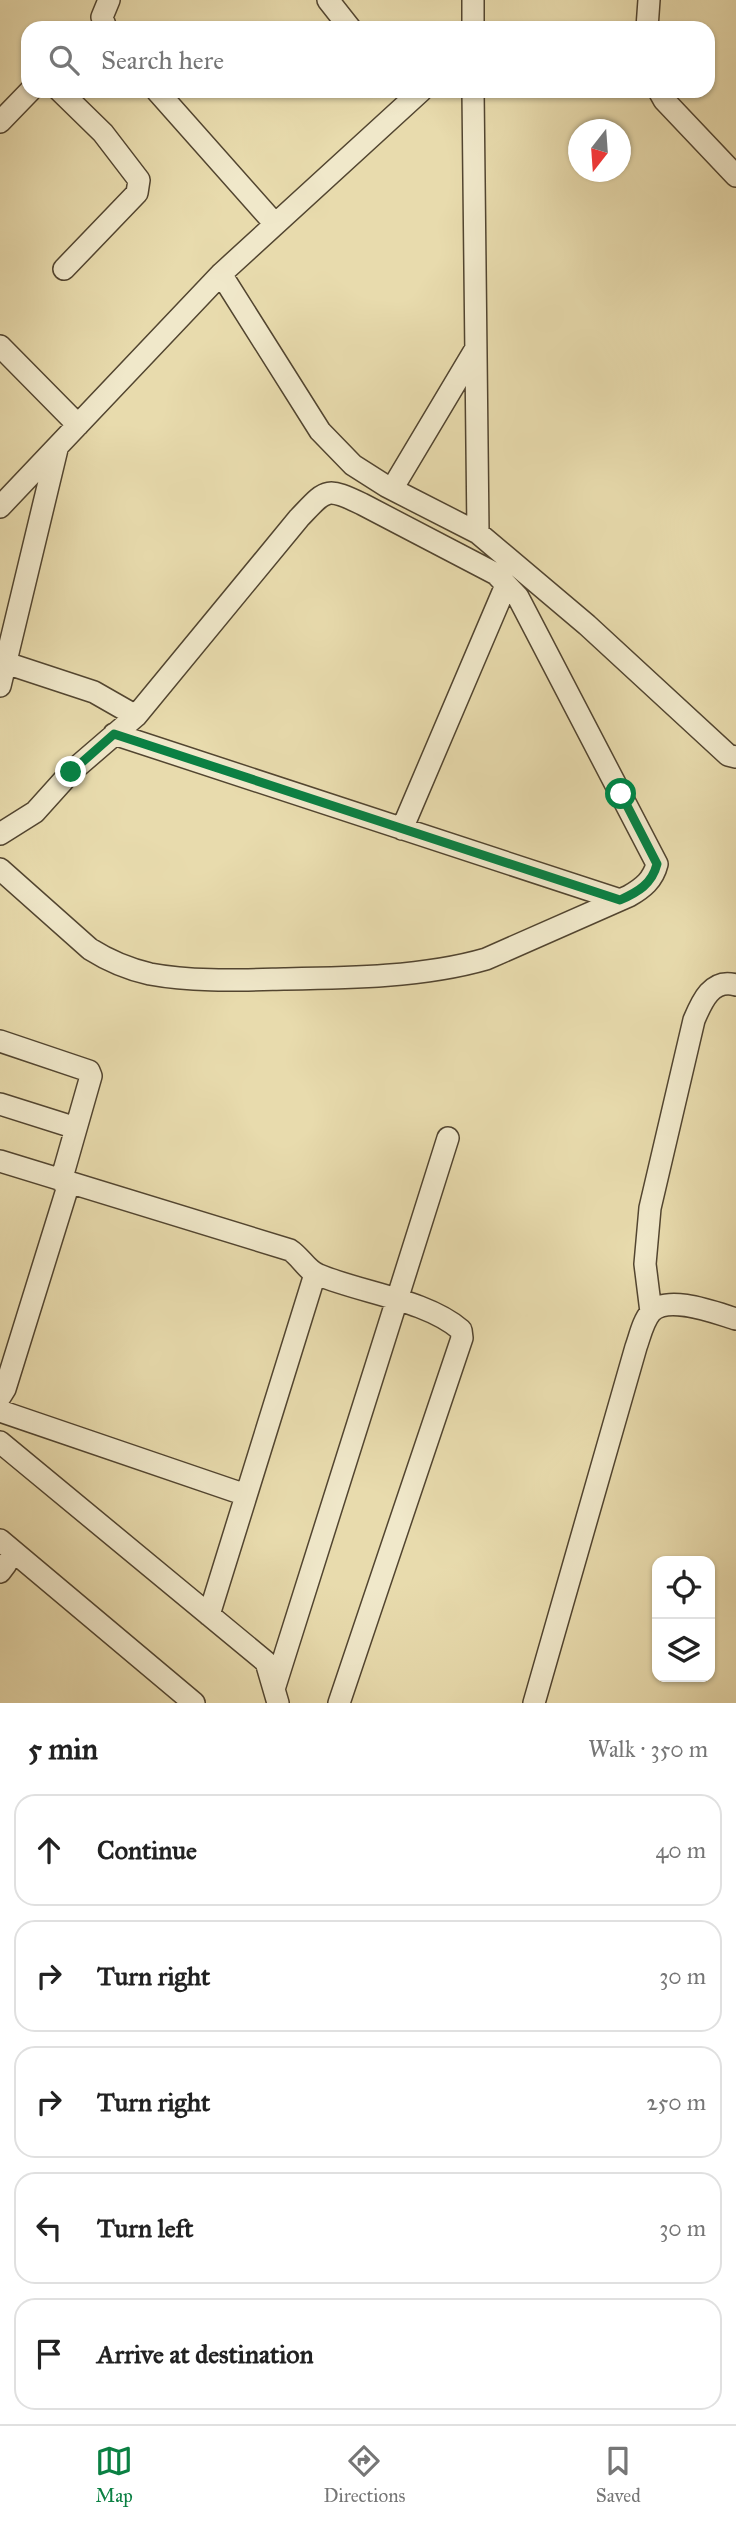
<!DOCTYPE html>
<meta charset="utf-8">
<style>
:root{--surface:#fff;--page:#f2f2f2;--text:#222;--muted:#767676;--line:#e0e0e0;--accent:#0b8043}
body{margin:0;font-family:"IM FELL Great Primer",serif;background:var(--page);color:var(--text)}
.controls{position:absolute;right:21px;bottom:21px;display:grid;overflow:hidden;border-radius:14px;box-shadow:0 2px 5px #0004}
.controls button{width:63px;height:63px;display:grid;place-items:center;padding:0;border:0;border-bottom:2px solid var(--line);background:var(--surface);color:var(--text);font:35px sans-serif}
.compass{position:absolute;left:568px;top:119px;width:63px;height:63px;border-radius:50%;background:var(--surface);box-shadow:0 2px 5px #0004;rotate:197deg}
.stop{position:absolute;width:21px;height:21px;margin:-16px;border:5px solid #0b8043;border-radius:50%;background:#fff}
.stop.end{background:#0b8043;border-color:#fff;box-shadow:0 2px 7px #0008}
.list{margin:0;padding:0;list-style:none}
h2{display:flex;justify-content:space-between;align-items:center;height:91px;margin:0;padding:0 28px;font-size:30px}
h2 small{font-size:23px;font-weight:400;color:var(--muted)}
.list li{display:grid;grid-template-columns:46px 1fr auto;gap:21px;align-items:center;box-sizing:border-box;height:112px;margin:0 14px 14px;padding:0 14px;border:2px solid var(--line);border-radius:21px}
.list b{display:block;font-size:26px;white-space:nowrap}
.list em{font-size:23px;font-style:normal;color:var(--muted)}
.icon{flex:none;width:38px;height:38px;fill:none;stroke:currentColor;stroke-width:2;stroke-linecap:round;stroke-linejoin:round}
.map{position:relative;flex:none;width:736px;height:1703px;overflow:hidden}
.search{position:absolute;background:var(--surface);box-shadow:0 2px 5px #0004;left:21px;right:21px;top:21px;height:77px;display:flex;align-items:center;gap:18px;box-sizing:border-box;padding:0 24px;border-radius:21px;color:var(--muted);font-size:26px}
.sheet{height:721px;background:var(--surface)}
nav{display:flex;justify-content:space-around;align-items:center;box-sizing:border-box;height:98px;border-top:2px solid var(--line);background:var(--surface);font-size:19px;color:var(--muted)}
nav a{display:grid;justify-items:center;gap:4px}
nav .on{color:var(--accent)}
.map>svg:first-child{display:block}
.lines{fill:none;stroke-linecap:round;stroke-linejoin:round}
.minor-casing{stroke:#524530;stroke-width:24}
.minor{stroke:#f0e8ca;stroke-width:21}
.route{stroke:#0b8043;stroke-width:9}
</style>
<div class="map">
<svg width="736" height="1703" viewBox="0 0 736 1703">
<rect width="100%" height="100%" fill="#e8dbad"/>
<filter id="stains"><feTurbulence type="fractalNoise" baseFrequency=".00286" numOctaves="4"/><feColorMatrix values="0 0 0 0 .2 0 0 0 0 .09 0 0 0 0 .02 0 0 0 .5 -.17"/></filter>
<radialGradient id="worn" r=".72"><stop offset=".6" stop-color="#630" stop-opacity="0"/><stop offset="1" stop-color="#630" stop-opacity=".3"/></radialGradient>
<g class="lines">
<defs>
<path id="minor" d="M328 0 350 28
M106 28 102 17 109 0
M473 28V0
M647 28 649 0
M60 91 103 133 139 180 137 193 64 269
M157 91 275 224
M473 91 478 533
M659 91 664 100 736 176
M0 122 30 91
M221 274 320 431 353 465 386 486 478 533 587 625 728 755 736 757
M0 346 78 425
M392 489 475 350
M0 507 221 274 421 91
M6 663 94 692 136 716
M0 686 57 449
M114 734 620 900
M402 829 506 585
M0 834 35 812 71 772 136 716 299 518C326 490 325 486 362 504L496 574 518 597 657 864C653 880 643 888 629 896L486 959C424 977 349 978 284 979 240 980 193 982 150 974 128 969 109 961 90 949L0 869
M0 1041 89 1071 91 1076 61 1181
M0 1104 76 1128
M0 1161 290 1250C301 1257 307 1271 319 1275 362 1293 426 1300 461 1330L462 1338 339 1703
M651 1312 645 1264 650 1208 694 1020C702 1001 712 978 736 985
M0 1397 5 1389 69 1183
M0 1411 246 1495
M0 1442 266 1662 278 1703
M0 1540 194 1703
M0 1572 6 1564
M209 1615 315 1274
M275 1686 448 1138
M534 1703 636 1347C640 1336 643 1321 651 1312 668 1294 716 1313 736 1319"/>
</defs>
<use href="#minor" class="minor-casing"/>
<use href="#minor" class="minor"/>
</g>
<g class="lines">
<path class="route" d="M71 772 114 734 620 900C638 892 652 884 657 864L621 794"/>
</g>
<rect width="100%" height="100%" filter="url(#stains)"/>
<rect width="100%" height="100%" fill="url(#worn)"/>
</svg>
<div class="controls">
<button><svg class="icon" aria-label="locate" viewBox="0 0 24 24"><circle cx="12" cy="12" r="6"/><path d="M12 2v4M12 18v4M2 12h4M18 12h4"/></svg></button>
<button><svg class="icon" aria-label="layers" viewBox="0 0 24 24"><path d="M12 4l9 5-9 5-9-5zM3 14l9 5 9-5"/></svg></button>
</div>
<svg class="compass" viewBox="-18 -18 36 36"><path d="M0-13l5 13h-10z" fill="#e53935"/><path d="M0 13l5-13h-10z" fill="#767676"/></svg>
<div class="stop" style="left:621px;top:794px"></div>
<div class="stop end" style="left:71px;top:772px"></div>
<div class="search"><svg class="icon" aria-label="search" viewBox="0 0 24 24"><circle cx="10" cy="10" r="6"/><path d="M15 15l6 6"/></svg>Search here</div>
</div>
<section class="sheet">
<h2>5 min<small>Walk · 350 m</small></h2>
<ul class="list">
<li><svg class="icon" aria-label="ahead" viewBox="0 0 24 24"><path d="M12 20V5M6 11l6-6 6 6"/></svg><div><b>Continue</b></div><em>40 m</em></li>
<li><svg class="icon" aria-label="right" viewBox="0 0 24 24"><path d="M7 20v-9h11M14 6l5 5-5 5"/></svg><div><b>Turn right</b></div><em>30 m</em></li>
<li><svg class="icon" aria-label="right" viewBox="0 0 24 24"><path d="M7 20v-9h11M14 6l5 5-5 5"/></svg><div><b>Turn right</b></div><em>250 m</em></li>
<li><svg class="icon" aria-label="left" viewBox="0 0 24 24"><path d="M17 20v-9H6M10 6l-5 5 5 5"/></svg><div><b>Turn left</b></div><em>30 m</em></li>
<li><svg class="icon" aria-label="arrive" viewBox="0 0 24 24"><path d="M6 21V4h12l-3 4 3 4H6"/></svg><div><b>Arrive at destination</b></div></li>
</ul>
</section>
<nav>
<a class="on"><svg class="icon" aria-label="map" viewBox="0 0 24 24"><path d="M3 6l6-2 6 2 6-2v14l-6 2-6-2-6 2zM9 4v14M15 6v14"/></svg>Map</a>
<a><svg class="icon" aria-label="directions" viewBox="0 0 24 24"><path d="M12 3l9 9-9 9-9-9zM9 14v-3h6M13 9l2 2-2 2"/></svg>Directions</a>
<a><svg class="icon" aria-label="saved" viewBox="0 0 24 24"><path d="M7 4h10v16l-5-4-5 4z"/></svg>Saved</a>
</nav>
